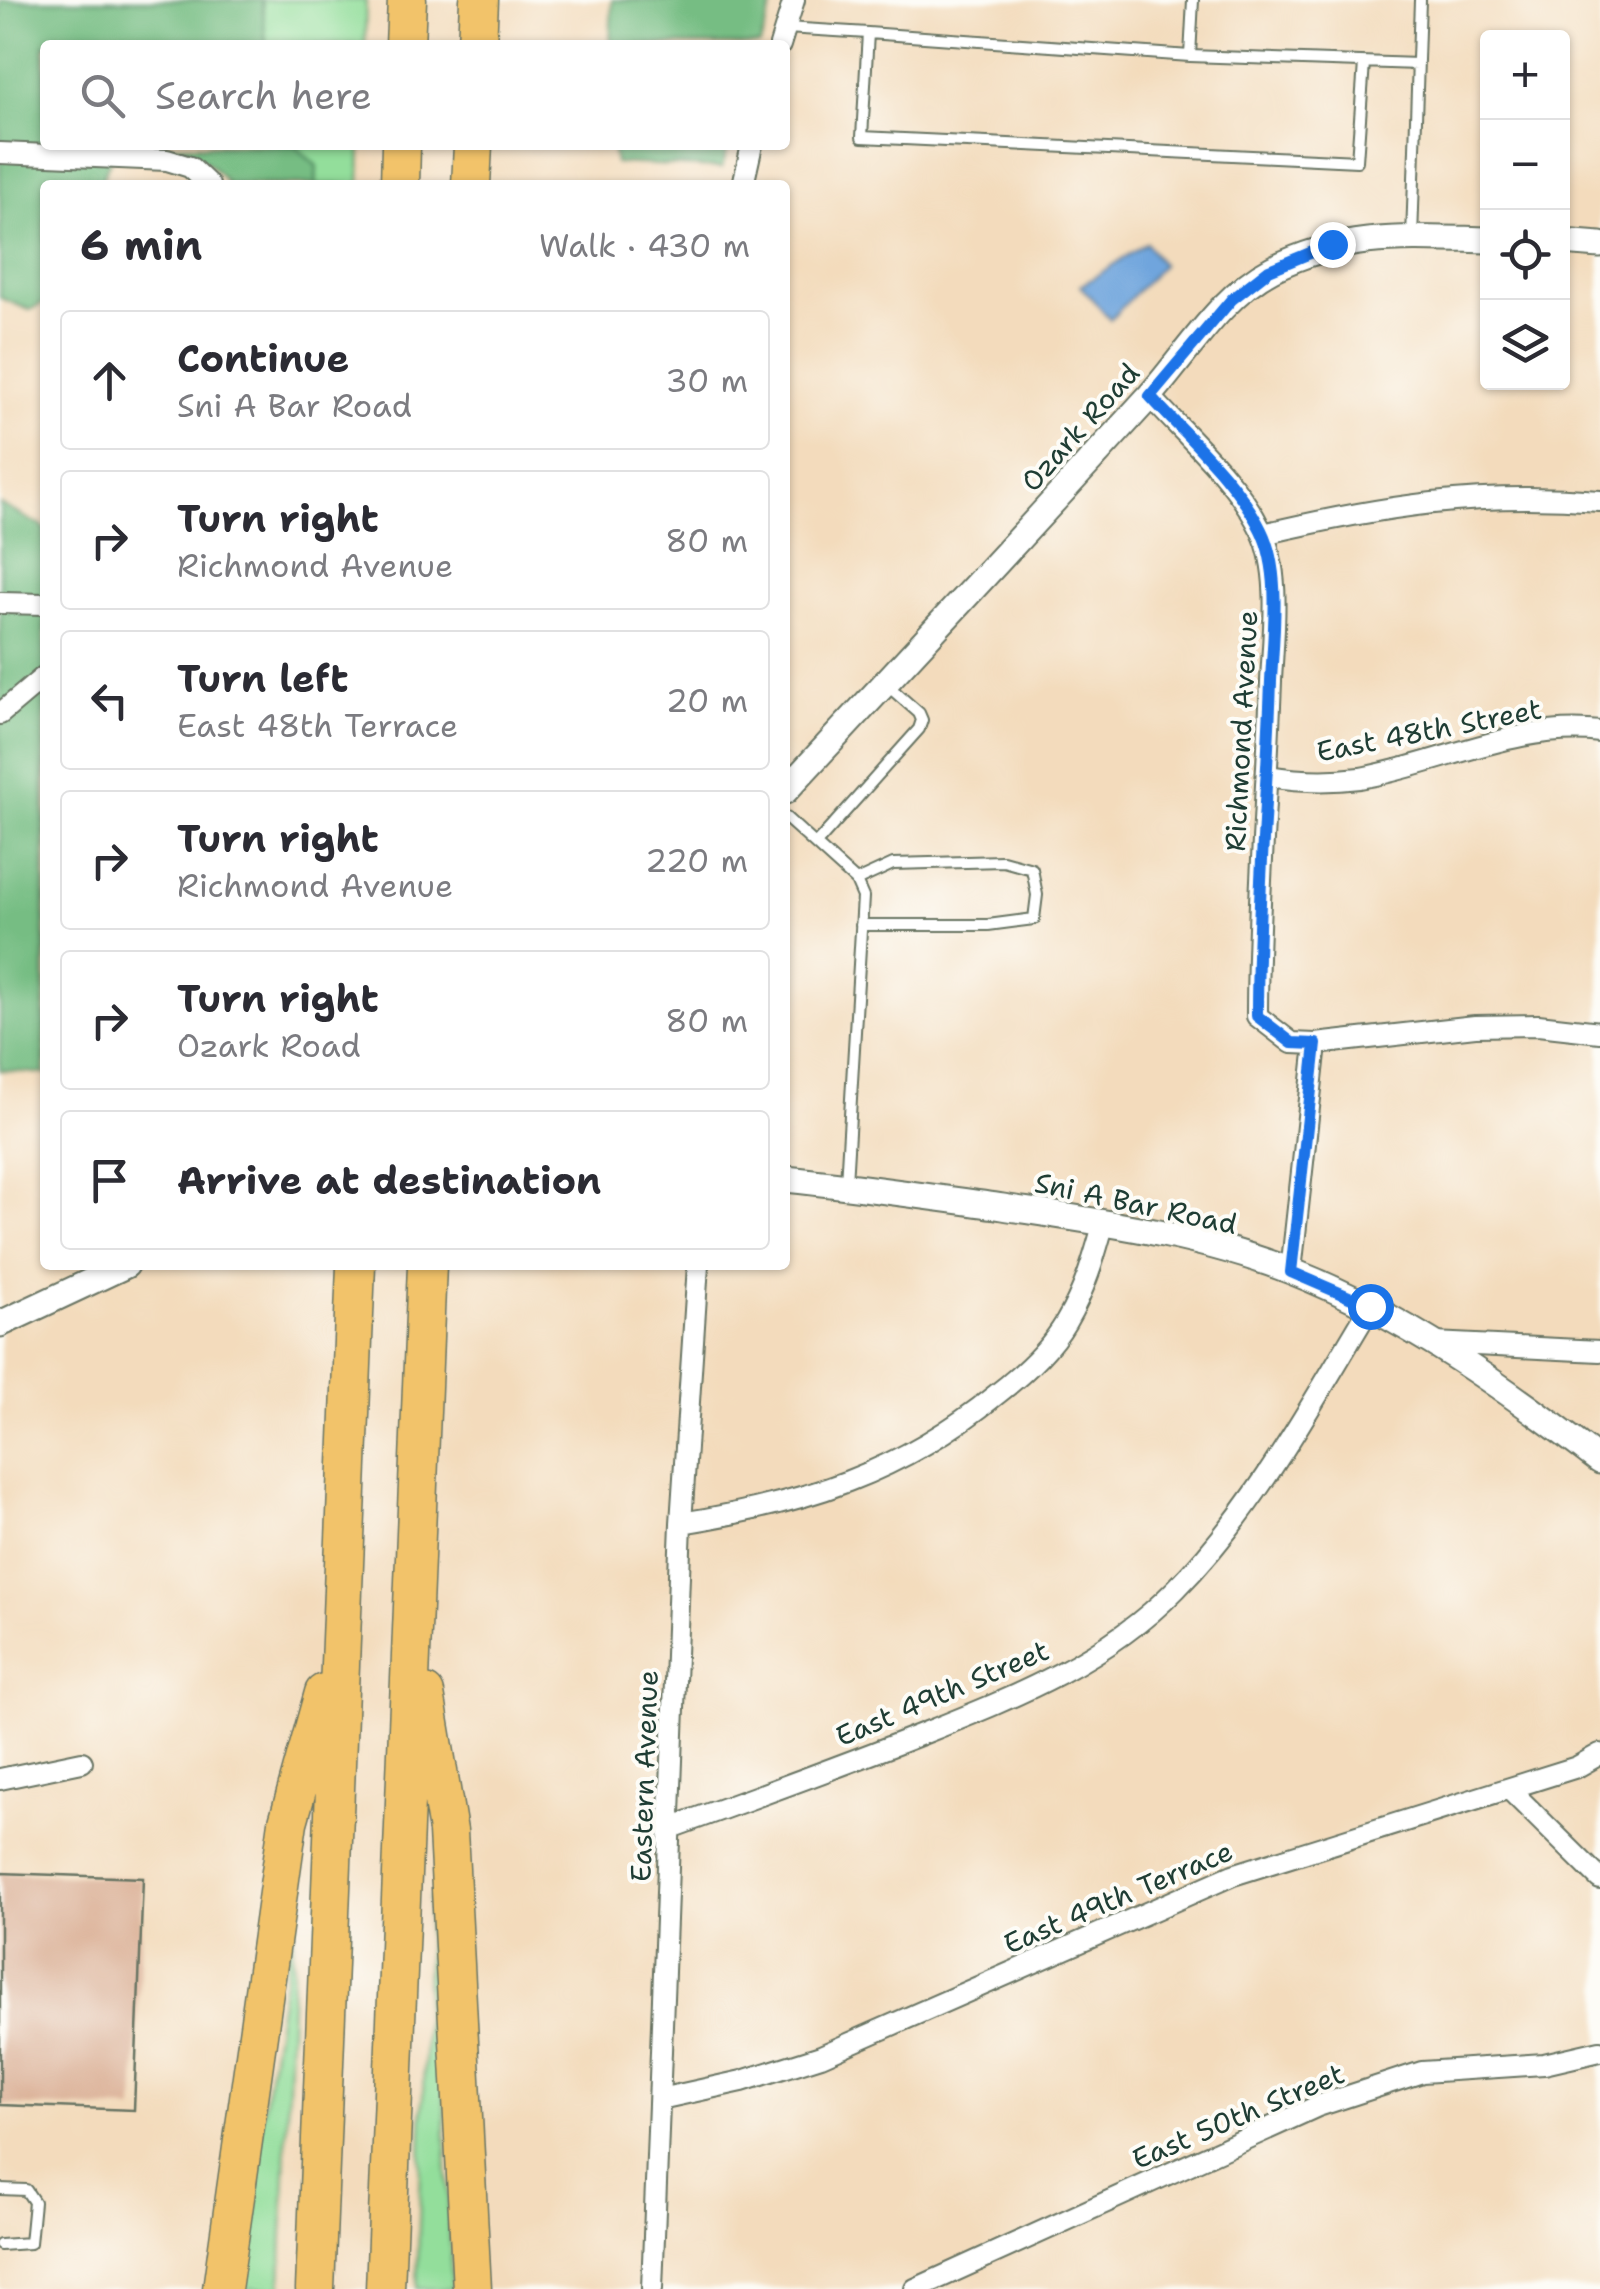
<!DOCTYPE html>
<meta charset="utf-8">
<style>
:root{--surface:#fff;--page:#f2f2f3;--text:#2b2b33;--muted:#7c7c81;--line:#e1e1e2}
body{margin:0;font-family:"Shantell Sans",sans-serif;background:var(--page);color:var(--text)}
.controls{position:absolute;right:30px;top:30px;display:grid;overflow:hidden;border-radius:10px;box-shadow:0 2px 8px #0004}
.controls button{width:90px;height:90px;display:grid;place-items:center;padding:0;border:0;border-bottom:2px solid var(--line);background:var(--surface);color:var(--text);font:50px sans-serif}
.stop{position:absolute;width:30px;height:30px;margin:-22px;border:8px solid #1a73e8;border-radius:50%;background:#fff}
.stop.end{background:#1a73e8;border-color:#fff;box-shadow:0 2px 10px #0008}
.list{margin:0;padding:0;list-style:none}
h2{display:flex;justify-content:space-between;align-items:center;height:130px;margin:0;padding:0 40px;font-size:42px}
h2 small{font-size:32px;font-weight:400;color:var(--muted)}
.list li{display:grid;grid-template-columns:65px 1fr auto;gap:30px;align-items:center;box-sizing:border-box;height:140px;margin:0 20px 20px;padding:0 20px;border:2px solid var(--line);border-radius:10px}
.list b{display:block;font-size:38px;white-space:nowrap}
.list p{margin:0;font-size:32px;white-space:nowrap;color:var(--muted)}
.list em{font-size:32px;font-style:normal;color:var(--muted)}
.icon{flex:none;width:55px;height:55px;fill:none;stroke:currentColor;stroke-width:2;stroke-linecap:round;stroke-linejoin:round}
.map{position:relative;flex:none;width:1600px;height:2289px;overflow:hidden}
.search{position:absolute;background:var(--surface);box-shadow:0 2px 8px #0004;left:40px;top:40px;width:750px;height:110px;display:flex;align-items:center;gap:25px;box-sizing:border-box;padding:0 35px;border-radius:10px;color:var(--muted);font-size:38px}
.panel{position:absolute;background:var(--surface);box-shadow:0 2px 8px #0004;left:40px;top:180px;width:750px;height:1090px;border-radius:10px}
.map>svg:first-child{display:block}
.green{fill:#93de9b;stroke:#598e68;stroke-width:2.5}
.forest{fill:#76bd83;stroke:#4a7d5c;stroke-width:2.5}
.water{fill:#70a5dd;stroke:#487188;stroke-width:2.5}
.building{fill:#daaf94}
.lines{fill:none;stroke-linecap:round;stroke-linejoin:round}
.service-casing{stroke:#697464;stroke-width:14}
.minor-casing{stroke:#697464;stroke-width:24}
.tertiary-casing{stroke:#697464;stroke-width:29}
.motorway-casing{stroke:#697464;stroke-width:41}
.service{stroke:#fff;stroke-width:10}
.minor{stroke:#fff;stroke-width:20}
.tertiary{stroke:#fff;stroke-width:25}
.motorway{stroke:#f2c36a;stroke-width:38}
.route{stroke:#1a73e8;stroke-width:12}
.labels{text-anchor:middle;stroke-width:8;stroke-linejoin:round;paint-order:stroke}
.street-label{font-size:28px;fill:#1f3d34;stroke:#fdfcf7}
</style>
<div class="map">
<svg width="1600" height="2289" viewBox="0 0 1600 2289">
<rect width="100%" height="100%" fill="#fdfcf7"/>
<filter id="ink" filterUnits="userSpaceOnUse"><feTurbulence type="fractalNoise" baseFrequency=".01" numOctaves="2"/><feDisplacementMap in="SourceGraphic" scale="20" xChannelSelector="R" yChannelSelector="G"/><feConvolveMatrix kernelMatrix="1 2 1 2 8 2 1 2 1" color-interpolation-filters="sRGB"/></filter>
<filter id="wash" filterUnits="userSpaceOnUse"><feTurbulence type="fractalNoise" baseFrequency=".0048" numOctaves="4" result="noise"/><feDisplacementMap in="SourceGraphic" scale="40" xChannelSelector="R" yChannelSelector="G"/><feGaussianBlur stdDeviation="2.25" result="paint"/><feColorMatrix in="noise" values="0 0 0 0 0 0 0 0 0 0 0 0 0 0 0 0 0 1.4 0 .05"/><feComposite in="paint" operator="in"/></filter>
<g filter="url(#wash)">
<rect width="100%" height="100%" fill="#f3dbbc"/>
<path class="green" d="M262 0H366L365 45H266Z
M294 145H361L360 185H316L317 166Z
M429 1898 436 1899 452 2289H417Z
M294 1917 281 2289H235Z"/>
<path class="forest" d="M0 0H262L266 45H45V145H294L317 166 316 185H228C196 142 166 145 116 145L100 185H45V302L30 310 0 298Z
M612 0H774L760 45H610Z
M612 145H729L722 168 615 163Z
M0 504 45 528V1074L0 1070Z"/>
<path class="water" d="M1146 243 1162 265 1110 320 1081 286Z"/>
<g id="blocks">
<path class="building" d="M0 1873 143 1878 134 2110 0 2105Z"/>
</g>
</g>
<g filter="url(#ink)">
<use href="#blocks" fill-opacity="0" stroke="#697464" stroke-width="2.5"/>
<g class="lines">
<defs>
<path id="service" d="M1193 0 1190 56 1418 64
M786 28 868 33
M1190 56 868 33 862 137 1357 161 1364 63
M1412 238 1420 0
M785 817 856 881 863 897 846 1183
M816 844 919 729 922 720 919 713 887 685
M856 881 893 864 1003 861 1032 869 1037 895 1034 919 988 925H861
M0 2189 26 2190 34 2202 30 2243 0 2245"/>
<path id="minor" d="M780 45 794 0
M0 153 167 160 190 167 209 185
M743 185 752 145
M1150 396C1188 438 1236 479 1261 530 1282 572 1273 636 1271 681 1267 793 1257 904 1257 1016L1292 1043 1316 1044 1475 1026 1538 1025 1600 1032
M1263 534C1382 506 1478 491 1600 501
M0 603 45 604
M0 714 45 676
M1268 776C1299 781 1328 782 1360 778 1439 765 1518 722 1600 732
M1291 1271 1316 1044
M1434 1343 1600 1351
M681 1523C802 1504 901 1473 997 1394 1023 1374 1049 1351 1066 1322 1085 1290 1094 1258 1104 1222
M0 1779 82 1762
M1509 1789 1600 1879
M670 1828C756 1797 842 1766 927 1732 1017 1696 1107 1660 1176 1589 1256 1508 1312 1403 1370 1307
M660 2099 742 2081 821 2056 1233 1875 1577 1767 1600 1754
M652 2289 681 1523 698 1265
M915 2289 1318 2106 1422 2072 1544 2064 1600 2051"/>
<path id="tertiary" d="M1562 242 1600 245
M785 791C906 661 1027 531 1146 400 1185 357 1220 296 1272 269 1346 232 1408 238 1488 240
M785 1179C858 1186 930 1197 1003 1207 1101 1222 1199 1235 1291 1271 1405 1316 1504 1387 1600 1461
M0 1324 126 1265"/>
<path id="motorway" d="M405 45 407 0
M477 45 479 0
M400 185 401 145
M471 185 473 145
M425 1694 448 1831 472 2289
M222 2289 288 1822 324 1693
M315 2289 356 1265
M385 2289 427 1265"/>
</defs>
<use href="#service" class="service-casing"/>
<use href="#minor" class="minor-casing"/>
<use href="#tertiary" class="tertiary-casing"/>
<use href="#motorway" class="motorway-casing"/>
<use href="#service" class="service"/>
<use href="#minor" class="minor"/>
<use href="#tertiary" class="tertiary"/>
<use href="#motorway" class="motorway"/>
</g>
</g>
<g class="lines" filter="url(#ink)">
<path class="route" d="M1332 244 1269 270 1232 299 1150 396C1188 438 1236 479 1261 530 1282 572 1273 636 1271 681 1267 793 1257 904 1257 1016L1292 1043 1316 1044 1291 1272 1370 1306"/>
</g>
<g class="labels">
<g class="street-label">
<text transform="translate(1080 427) rotate(-48)" y="10">Ozark Road</text>
<text transform="translate(1429 730) rotate(-11)" y="10">East 48th Street</text>
<text transform="translate(1241 731) rotate(-87)" y="10">Richmond Avenue</text>
<text transform="translate(1136 1203) rotate(12)" y="10">Sni A Bar Road</text>
<text transform="translate(942 1693) rotate(-23)" y="10">East 49th Street</text>
<text transform="translate(644 1776) rotate(-88)" y="10">Eastern Avenue</text>
<text transform="translate(1118 1897) rotate(-23)" y="10">East 49th Terrace</text>
<text transform="translate(1238 2116) rotate(-23)" y="10">East 50th Street</text>
</g>
</g>
</svg>
<div class="controls">
<button>+</button>
<button>−</button>
<button><svg class="icon" aria-label="locate" viewBox="0 0 24 24"><circle cx="12" cy="12" r="6"/><path d="M12 2v4M12 18v4M2 12h4M18 12h4"/></svg></button>
<button><svg class="icon" aria-label="layers" viewBox="0 0 24 24"><path d="M12 4l9 5-9 5-9-5zM3 14l9 5 9-5"/></svg></button>
</div>
<div class="stop" style="left:1370px;top:1306px"></div>
<div class="stop end" style="left:1332px;top:244px"></div>
<div class="search"><svg class="icon" aria-label="search" viewBox="0 0 24 24"><circle cx="10" cy="10" r="6"/><path d="M15 15l6 6"/></svg>Search here</div>
<section class="panel">
<h2>6 min<small>Walk · 430 m</small></h2>
<ul class="list">
<li><svg class="icon" aria-label="ahead" viewBox="0 0 24 24"><path d="M12 20V5M6 11l6-6 6 6"/></svg><div><b>Continue</b><p>Sni A Bar Road</p></div><em>30 m</em></li>
<li><svg class="icon" aria-label="right" viewBox="0 0 24 24"><path d="M7 20v-9h11M14 6l5 5-5 5"/></svg><div><b>Turn right</b><p>Richmond Avenue</p></div><em>80 m</em></li>
<li><svg class="icon" aria-label="left" viewBox="0 0 24 24"><path d="M17 20v-9H6M10 6l-5 5 5 5"/></svg><div><b>Turn left</b><p>East 48th Terrace</p></div><em>20 m</em></li>
<li><svg class="icon" aria-label="right" viewBox="0 0 24 24"><path d="M7 20v-9h11M14 6l5 5-5 5"/></svg><div><b>Turn right</b><p>Richmond Avenue</p></div><em>220 m</em></li>
<li><svg class="icon" aria-label="right" viewBox="0 0 24 24"><path d="M7 20v-9h11M14 6l5 5-5 5"/></svg><div><b>Turn right</b><p>Ozark Road</p></div><em>80 m</em></li>
<li><svg class="icon" aria-label="arrive" viewBox="0 0 24 24"><path d="M6 21V4h12l-3 4 3 4H6"/></svg><div><b>Arrive at destination</b></div></li>
</ul>
</section>
</div>
